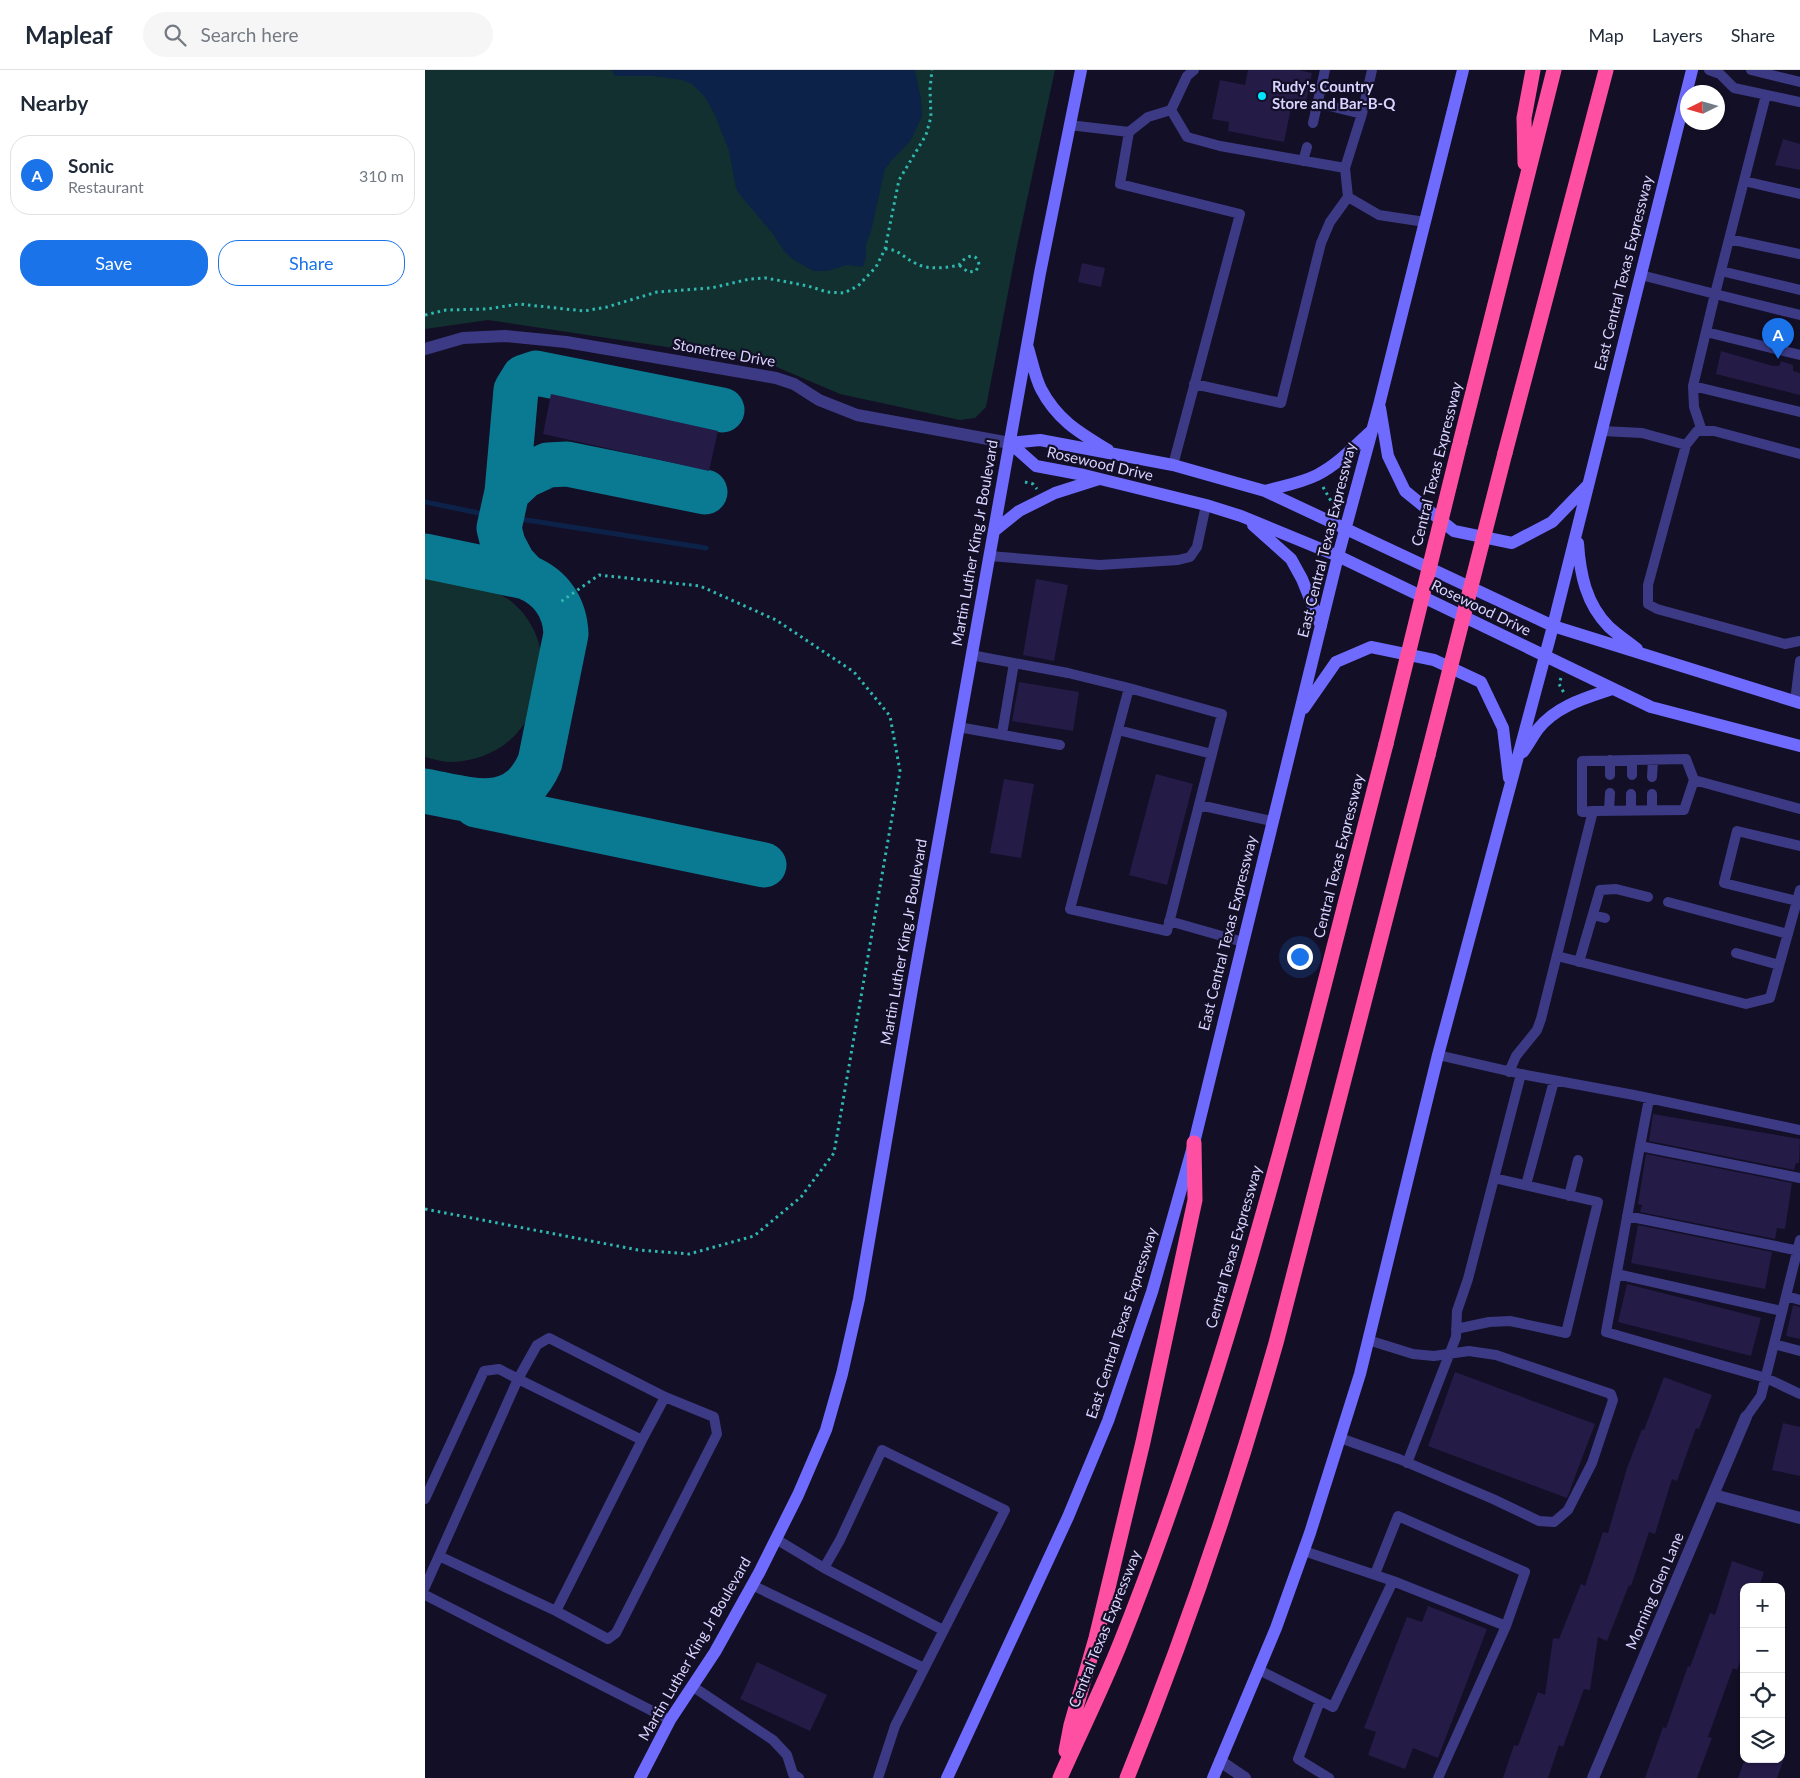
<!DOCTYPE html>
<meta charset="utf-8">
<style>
:root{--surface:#fff;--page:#f6f6f7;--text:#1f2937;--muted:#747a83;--line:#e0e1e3;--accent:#1a73e8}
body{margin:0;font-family:Lato,sans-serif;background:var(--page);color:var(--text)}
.controls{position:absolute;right:15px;bottom:15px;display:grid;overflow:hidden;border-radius:10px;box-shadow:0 1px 4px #0004}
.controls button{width:45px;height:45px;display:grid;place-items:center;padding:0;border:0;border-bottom:1px solid var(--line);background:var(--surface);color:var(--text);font:25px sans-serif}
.compass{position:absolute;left:1255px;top:15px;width:45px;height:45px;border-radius:50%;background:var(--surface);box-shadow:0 1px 4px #0004;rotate:265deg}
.you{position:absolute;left:874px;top:886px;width:18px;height:18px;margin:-12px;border:4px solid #fff;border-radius:50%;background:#1a73e8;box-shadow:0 0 0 8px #1a73e833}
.badge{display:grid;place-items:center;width:32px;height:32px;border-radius:50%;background:var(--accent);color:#fff;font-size:16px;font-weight:700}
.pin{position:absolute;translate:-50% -41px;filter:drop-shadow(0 1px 2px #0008)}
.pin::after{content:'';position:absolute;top:26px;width:18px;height:15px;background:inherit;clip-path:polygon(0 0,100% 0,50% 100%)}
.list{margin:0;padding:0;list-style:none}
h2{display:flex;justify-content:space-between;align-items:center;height:65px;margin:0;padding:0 20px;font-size:21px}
h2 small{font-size:16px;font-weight:400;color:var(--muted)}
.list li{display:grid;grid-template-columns:32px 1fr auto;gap:15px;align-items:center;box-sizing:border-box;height:80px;margin:0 10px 10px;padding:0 10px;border:1px solid var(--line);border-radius:20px}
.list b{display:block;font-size:19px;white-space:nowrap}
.list p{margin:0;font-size:16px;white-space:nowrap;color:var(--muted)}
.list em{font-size:16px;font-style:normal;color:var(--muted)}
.actions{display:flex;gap:10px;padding:15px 20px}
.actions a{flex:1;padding:11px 0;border:1px solid var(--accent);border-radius:20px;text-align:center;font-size:18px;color:var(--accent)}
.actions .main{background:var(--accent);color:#fff}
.icon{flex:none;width:28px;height:28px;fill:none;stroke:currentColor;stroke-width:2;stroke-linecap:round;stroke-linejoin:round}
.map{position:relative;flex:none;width:1375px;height:1708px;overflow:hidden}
header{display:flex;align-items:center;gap:30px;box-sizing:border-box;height:70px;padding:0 25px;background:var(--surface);border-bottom:1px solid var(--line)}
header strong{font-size:24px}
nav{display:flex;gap:28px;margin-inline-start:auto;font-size:18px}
.search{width:350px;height:45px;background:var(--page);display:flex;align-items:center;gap:12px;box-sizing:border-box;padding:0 18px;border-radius:28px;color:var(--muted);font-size:19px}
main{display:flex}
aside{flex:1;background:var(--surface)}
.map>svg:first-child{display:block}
.green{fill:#12302f}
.water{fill:#0c2248}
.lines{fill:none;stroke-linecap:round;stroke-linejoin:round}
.stream{stroke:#0c2248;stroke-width:5}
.taxiway{stroke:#0a7a92;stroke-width:45}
.building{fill:#241b47}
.path{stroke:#2fb8b0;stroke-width:3;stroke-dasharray:2.5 4;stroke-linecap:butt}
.lane{stroke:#3d3a85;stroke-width:10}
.street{stroke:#3d3a85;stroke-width:12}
.secondary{stroke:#6f6bff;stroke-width:12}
.highway{stroke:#ff4fa3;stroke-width:15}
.highway-bridge{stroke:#ff4fa3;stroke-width:15}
.poi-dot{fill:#00e5ff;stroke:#130f26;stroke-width:2}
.labels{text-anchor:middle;stroke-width:4.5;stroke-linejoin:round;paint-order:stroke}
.poi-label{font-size:15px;font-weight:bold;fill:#d9d4ff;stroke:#130f26;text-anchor:start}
.street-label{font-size:15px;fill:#d9d4ff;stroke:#130f26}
</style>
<header>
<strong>Mapleaf</strong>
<div class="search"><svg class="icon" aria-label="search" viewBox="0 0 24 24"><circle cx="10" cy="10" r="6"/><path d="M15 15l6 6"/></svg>Search here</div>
<nav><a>Map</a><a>Layers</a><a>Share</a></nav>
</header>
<main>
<aside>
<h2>Nearby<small></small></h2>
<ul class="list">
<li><span class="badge">A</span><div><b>Sonic</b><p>Restaurant</p></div><em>310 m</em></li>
</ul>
<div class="actions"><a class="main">Save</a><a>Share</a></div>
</aside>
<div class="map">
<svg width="1375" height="1708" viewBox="0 0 1375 1708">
<rect width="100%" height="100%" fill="#130f26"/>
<path class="green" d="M0 0H630L592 176 561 337 550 348 535 350 415 324 340 292 63 250 0 259Z
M0 505C27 511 60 513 83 529 100 541 113 562 116 583 117 591 114 601 113 609 111 620 110 632 105 643 91 674 60 691 26 692 18 692 8 689 0 687Z"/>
<path class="water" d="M186 0H490L496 29 497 46 486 70 467 90 460 99 446 161 441 174V188L438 197 422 195 403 201H389L367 189 359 181 348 164 315 125 311 118 304 81 290 45 280 27 267 14 257 10 227 6H190Z"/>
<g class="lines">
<path class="stream" d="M0 432 54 443
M95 449 281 478"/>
<path class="taxiway" d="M82 422 99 406 123 395 142 394 280 422
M0 486 101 507C126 517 140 537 141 564L115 692C91 747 46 730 0 721
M101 507 88 493 78 474 74 458 82 422 91 320 99 307 111 303 297 340
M51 735 339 795"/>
</g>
<path class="building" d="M823 0H874L887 3 879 41 866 38 859 72 803 61 804 52 787 49 795 10 820 15Z
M1358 69 1375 74V100L1350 95Z
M657 193 680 198 676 217 653 212Z
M1296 281 1348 296H1354L1356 291 1368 295V301L1375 303V325L1291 304Z
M126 324 293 361 284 401 118 364Z
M611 509 643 515 629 591 598 585Z
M594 612 654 622 648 661 587 651Z
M731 704 768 714 742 815 704 805Z
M579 709 609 714 596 788 565 783Z
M1228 1044 1375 1069 1374 1093H1371L1369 1100 1224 1071Z
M1221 1084 1367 1113 1360 1159 1352 1158 1350 1169 1215 1142 1217 1135 1213 1134Z
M1213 1155 1347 1182 1340 1219 1206 1193Z
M1202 1214 1336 1248 1326 1286 1193 1252Z
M1368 1235 1375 1237V1269L1361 1266Z
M1030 1302 1170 1354 1142 1428 1003 1376Z
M1239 1307 1287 1325 1274 1359 1271 1358 1252 1411 1247 1409 1230 1464 1224 1462 1206 1516 1204 1515 1182 1571 1173 1567 1165 1620 1159 1619 1138 1677 1134 1675 1123 1708H1078L1089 1675 1093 1676 1113 1622 1120 1625 1128 1568 1134 1569 1156 1514 1160 1516 1178 1462 1183 1463 1202 1398 1217 1359 1219 1360Z
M1358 1353 1375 1357V1406L1347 1400Z
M1307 1491 1339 1502 1334 1517H1319V1580L1312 1600 1308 1598 1283 1667 1287 1668 1272 1708H1220L1238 1657 1241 1658 1263 1596 1265 1597 1285 1543 1290 1545Z
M1003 1536 1062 1559 1013 1688 988 1678 980 1699 943 1685 951 1662 939 1658 982 1547 997 1552Z
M332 1592 402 1625 385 1661 315 1629Z
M1320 1689H1359L1352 1708H1313Z"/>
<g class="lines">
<path class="path" d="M460 179C474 179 480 189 492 194 504 200 521 198 534 195 540 186 552 181 554 195L551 201 543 202 534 195
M0 245 21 240 62 239 94 234 159 241 182 237 232 222 286 218 325 209 341 208 383 216 402 222 419 223 433 216 451 197 460 179 474 110 501 65 506 47 505 19 507 0
M600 412 608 414 612 419
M898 417 906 431 913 433
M1136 608 1134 614 1139 623
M0 1139 213 1180 264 1184 329 1166 376 1127 409 1083 475 701 465 646 429 602 351 550 275 516 174 505 134 533"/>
<path class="lane" d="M1284 0 1295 4 1309 18 1375 32
M1326 0 1375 12
M1341 25 1290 224 1375 245
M892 33 937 44
M746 40 762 6 769 0
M888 53 900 0
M644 55 704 62 723 47 746 40 762 67 795 76 920 98 923 127 954 145 1000 152
M704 62 695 114 815 144 748 395
M878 91 882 77
M920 98 937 44 947 0
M1319 111 1375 124
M1304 169 1375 184
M1296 201 1375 220
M1216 205 1290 224 1268 316 1269 337 1277 361
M1281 262 1375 285
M769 314 856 333 896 173 905 152 923 127
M1268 316 1375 342
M1177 361 1217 363 1261 375
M1375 384 1289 361H1272L1261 375 1223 515V534L1232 539 1360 574 1375 571
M564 486 675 495 753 490 765 487 772 477 781 435
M546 585 643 603 704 618 797 644 742 861 645 839 704 618
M1370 631 1375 591
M533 657 635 675
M693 660 787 684
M577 664 589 593
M1185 705V690
M1207 705V690
M1227 707 1228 690
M774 735 847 751
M1227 740V724
M1168 741 1157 742V691L1261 689 1269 710
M1184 741 1185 723
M1206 741V724
M1372 831 1299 813 1312 761 1375 776
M1243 832 1363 864
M1168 845 1180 848
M744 851 818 872
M1311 883 1354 895
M1132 886 1321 934 1345 928 1375 820
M1154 892 1175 820 1191 819 1223 827
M1013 985 1096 1004 1209 1025 1375 1060
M1084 1002 1091 986 1112 960 1116 949 1168 741 1259 740 1269 710 1375 739
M1224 1029 1215 1076 1375 1108
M1215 1076 1181 1262 1341 1308 1375 1324
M1101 1115 1129 1011
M1144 1126 1153 1090
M1202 1146 1375 1181
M1192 1204 1357 1241
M1361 1226 1375 1230
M1031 1259 1064 1252 1085 1251 1141 1263 1173 1132 1069 1108
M1349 1274 1375 1281
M1321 1347 1336 1326 1375 1170
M915 1368 974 1389 1068 1429 1114 1451 1129 1452 1143 1440 1167 1393 1188 1330 1186 1324 1071 1285 1044 1281 1009 1286 988 1284 943 1270
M217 1370 240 1327
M982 1393 1031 1267 1032 1241 1043 1209 1096 1004
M0 1429 59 1301 74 1299 93 1309 217 1370 131 1541 183 1569 191 1563 292 1364 289 1347 240 1327 124 1268 112 1275 93 1309 0 1517
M351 1469 399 1498
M14 1486 131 1541
M950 1504 973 1446 1100 1502 1081 1556
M968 1511 1081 1556 1013 1708
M327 1515 499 1598
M0 1525 245 1650
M834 1600 908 1637 968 1511 879 1481
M267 1616 348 1670 362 1685 368 1704 374 1708
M895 1631 873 1689 904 1708
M453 1708 470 1656 580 1440 457 1380 415 1470 399 1498 518 1560"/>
<path class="street" d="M0 279 38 268 80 266 141 272 351 308 369 314 394 330 432 345 585 373
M1289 1425 1375 1448
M795 1691 820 1708
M1168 1708 1321 1347"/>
<path class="secondary" d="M603 278C607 291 610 307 616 319 632 350 655 363 683 380
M955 338 963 386 980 421 1029 461 1087 473 1127 452 1163 415
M585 373 611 396 659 405 781 435 816 446 913 486 1226 637 1375 676
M585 373 615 370 748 395 840 421 1128 556 1375 633
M840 421C858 416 876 413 892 405 913 394 929 377 946 361
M828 455 866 489 877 509 896 556
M569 461 594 441 630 423 674 409
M1153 473C1155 504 1161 534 1184 557 1193 565 1203 572 1212 579
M879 638 911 592 946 577 1009 590 1056 612 1078 658 1084 708
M1098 682C1103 675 1108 666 1113 659 1131 636 1160 628 1187 619
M215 1708 245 1650 290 1582 334 1503 373 1425 401 1360 417 1304 434 1229 487 919 615 203 656 0
M522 1708 643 1447 683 1351 727 1222 769 1073 913 486 954 335 1038 0
M788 1708 851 1558 885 1463 935 1304 1013 985 1128 556 1267 0"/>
<path class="highway" d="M1100 93 1099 48 1108 0
M1035 373 1129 0
M1080 383 1181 0
M641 1681 646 1655 671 1568 718 1372 770 1130 769 1073
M635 1708C655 1663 677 1619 695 1574 811 1285 883 975 961 674
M702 1708C760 1565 809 1421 851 1273L1003 685"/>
<path class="highway-bridge" d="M961 674 1035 373
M1003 685 1080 383"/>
</g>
<circle class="poi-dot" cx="837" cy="26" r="5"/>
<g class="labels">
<g class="poi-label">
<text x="847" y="22">Rudy's Country<tspan x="847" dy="17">Store and Bar-B-Q</tspan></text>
</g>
<g class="street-label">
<text transform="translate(1199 203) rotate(-76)" y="5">East Central Texas Expressway</text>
<text transform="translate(299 283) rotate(10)" y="5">Stonetree Drive</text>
<text transform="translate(675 394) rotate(13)" y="5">Rosewood Drive</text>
<text transform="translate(1012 394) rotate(-76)" y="5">Central Texas Expressway</text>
<text transform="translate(902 470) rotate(-76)" y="5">East Central Texas Expressway</text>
<text transform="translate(550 473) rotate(-80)" y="5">Martin Luther King Jr Boulevard</text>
<text transform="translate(1056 538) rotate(26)" y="5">Rosewood Drive</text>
<text transform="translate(914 786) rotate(-76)" y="5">Central Texas Expressway</text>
<text transform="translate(803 863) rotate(-76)" y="5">East Central Texas Expressway</text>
<text transform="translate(479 872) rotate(-80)" y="5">Martin Luther King Jr Boulevard</text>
<text transform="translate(809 1177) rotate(-74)" y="5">Central Texas Expressway</text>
<text transform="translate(697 1253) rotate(-72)" y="5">East Central Texas Expressway</text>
<text transform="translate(1230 1521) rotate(-67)" y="5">Morning Glen Lane</text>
<text transform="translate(680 1559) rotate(-68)" y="5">Central Texas Expressway</text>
<text transform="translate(270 1579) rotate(-60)" y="5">Martin Luther King Jr Boulevard</text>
</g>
</g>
</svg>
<div class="controls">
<button>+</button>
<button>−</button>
<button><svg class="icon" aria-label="locate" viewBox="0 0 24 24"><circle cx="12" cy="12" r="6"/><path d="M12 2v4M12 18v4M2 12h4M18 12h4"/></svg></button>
<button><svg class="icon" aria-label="layers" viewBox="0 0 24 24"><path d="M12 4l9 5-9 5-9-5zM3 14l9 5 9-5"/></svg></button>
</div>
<svg class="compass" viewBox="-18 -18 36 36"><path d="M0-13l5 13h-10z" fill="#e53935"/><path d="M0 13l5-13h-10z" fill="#747a83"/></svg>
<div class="you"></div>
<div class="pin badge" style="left:1353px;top:289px">A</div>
</div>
</main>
